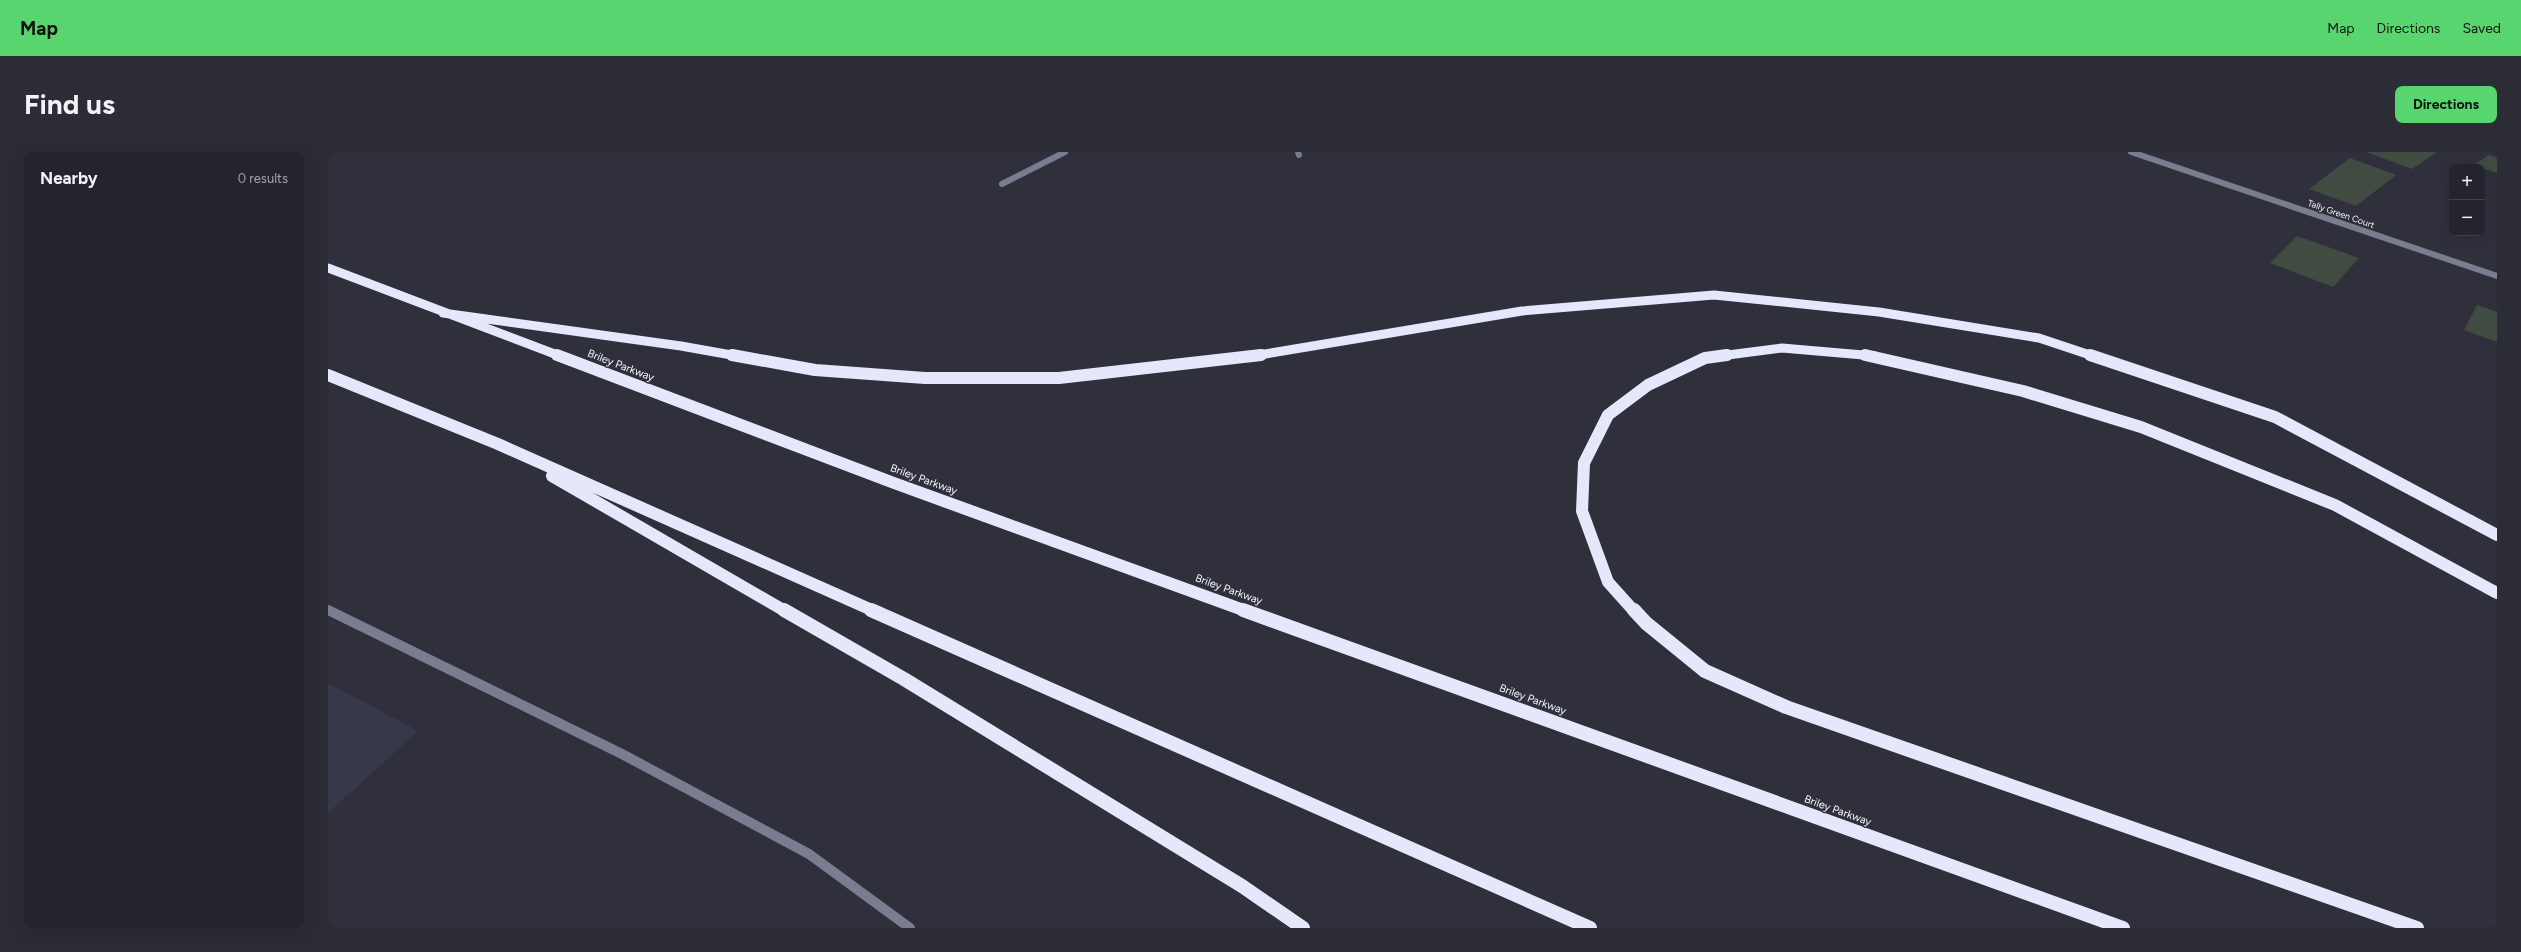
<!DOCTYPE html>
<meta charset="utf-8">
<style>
:root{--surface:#23242d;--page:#2b2c35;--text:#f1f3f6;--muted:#a3a4aa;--line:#404149;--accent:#59d56f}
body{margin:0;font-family:Figtree,sans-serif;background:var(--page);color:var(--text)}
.controls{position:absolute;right:12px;top:12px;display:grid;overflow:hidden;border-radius:8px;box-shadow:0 4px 16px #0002}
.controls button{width:36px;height:36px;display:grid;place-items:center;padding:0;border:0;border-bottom:1px solid var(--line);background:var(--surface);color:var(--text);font:20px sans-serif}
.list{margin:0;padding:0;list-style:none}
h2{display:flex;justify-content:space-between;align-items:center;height:52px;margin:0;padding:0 16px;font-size:17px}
h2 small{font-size:13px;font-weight:400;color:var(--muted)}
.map{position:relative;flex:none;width:2169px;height:776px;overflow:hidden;border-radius:8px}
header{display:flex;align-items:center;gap:24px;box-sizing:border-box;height:56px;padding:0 20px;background:var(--accent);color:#111}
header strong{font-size:19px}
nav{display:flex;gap:22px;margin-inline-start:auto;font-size:14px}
.intro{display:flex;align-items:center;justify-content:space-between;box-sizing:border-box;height:96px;padding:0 24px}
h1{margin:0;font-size:28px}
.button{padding:10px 18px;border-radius:8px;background:var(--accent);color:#111;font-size:14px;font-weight:700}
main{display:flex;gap:24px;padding:0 24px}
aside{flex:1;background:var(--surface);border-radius:8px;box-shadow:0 4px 16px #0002}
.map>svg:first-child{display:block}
.built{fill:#37394b}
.building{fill:#404b41}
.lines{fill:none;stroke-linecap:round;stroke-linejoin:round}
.lane-far1{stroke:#7a7d8f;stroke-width:6}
.lane{stroke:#7a7d8f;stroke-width:10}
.street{stroke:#7a7d8f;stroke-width:6}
.highway-far2{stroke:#e5e8fa;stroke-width:9}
.highway-far1{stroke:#e5e8fa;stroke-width:12}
.highway{stroke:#e5e8fa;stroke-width:14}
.labels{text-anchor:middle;stroke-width:3;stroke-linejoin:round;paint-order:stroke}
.far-street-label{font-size:9px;fill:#f2f3fb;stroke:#2f303c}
.street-label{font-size:11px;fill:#f2f3fb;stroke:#2f303c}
</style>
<header>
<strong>Map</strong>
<nav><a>Map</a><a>Directions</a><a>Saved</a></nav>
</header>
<div class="intro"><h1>Find us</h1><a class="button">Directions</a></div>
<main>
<aside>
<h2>Nearby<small>0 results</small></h2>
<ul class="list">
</ul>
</aside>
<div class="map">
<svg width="2169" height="776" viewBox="0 0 2169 776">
<rect width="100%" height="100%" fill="#2f303c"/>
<path class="built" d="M0 531 90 579 0 661Z"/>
<path class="building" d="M2038 0H2109L2084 17Z
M2161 3 2169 6V21L2146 13Z
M2022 6 2068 23 2028 54 1981 37Z
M1969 84 2031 106 2005 135 1942 111Z
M2149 153 2169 160V190L2136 178Z"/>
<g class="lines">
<path class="lane-far1" d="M970 0 971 3
M674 32 737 0"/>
<path class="lane" d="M0 458 294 602 481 702 582 776"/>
<path class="street" d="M1803 0 2169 124"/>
<path class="highway-far2" d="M0 116 232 204
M115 161 353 194 409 204
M925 204 1194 159 1386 143 1551 160 1711 186 1765 204
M1392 204 1454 196 1547 204"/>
<path class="highway-far1" d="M229 203 566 331 918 459
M404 203 487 218 597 226H731L933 203
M1537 203 1695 239 1813 275 2007 353 2169 441
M1762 203 1947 265 2169 383
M0 223 170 292 546 459
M224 324 457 459
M1306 459 1280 430 1254 359 1256 311 1280 263 1320 233 1377 206 1399 203"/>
<path class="highway" d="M456 458 576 527 914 734 975 776
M543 458 1262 776
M915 458 1795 776
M1306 458 1318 471 1377 519 1458 555 2089 776"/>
</g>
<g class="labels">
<g class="far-street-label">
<text transform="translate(2013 62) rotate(19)" y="3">Tally Green Court</text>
</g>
<g class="street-label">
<text transform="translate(293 213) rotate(21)" y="4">Briley Parkway</text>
<text transform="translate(596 327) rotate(20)" y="4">Briley Parkway</text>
<text transform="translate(901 437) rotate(20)" y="4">Briley Parkway</text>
<text transform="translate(1205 547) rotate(20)" y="4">Briley Parkway</text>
<text transform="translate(1510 658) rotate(20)" y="4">Briley Parkway</text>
</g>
</g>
</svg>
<div class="controls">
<button>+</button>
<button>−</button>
</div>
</div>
</main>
